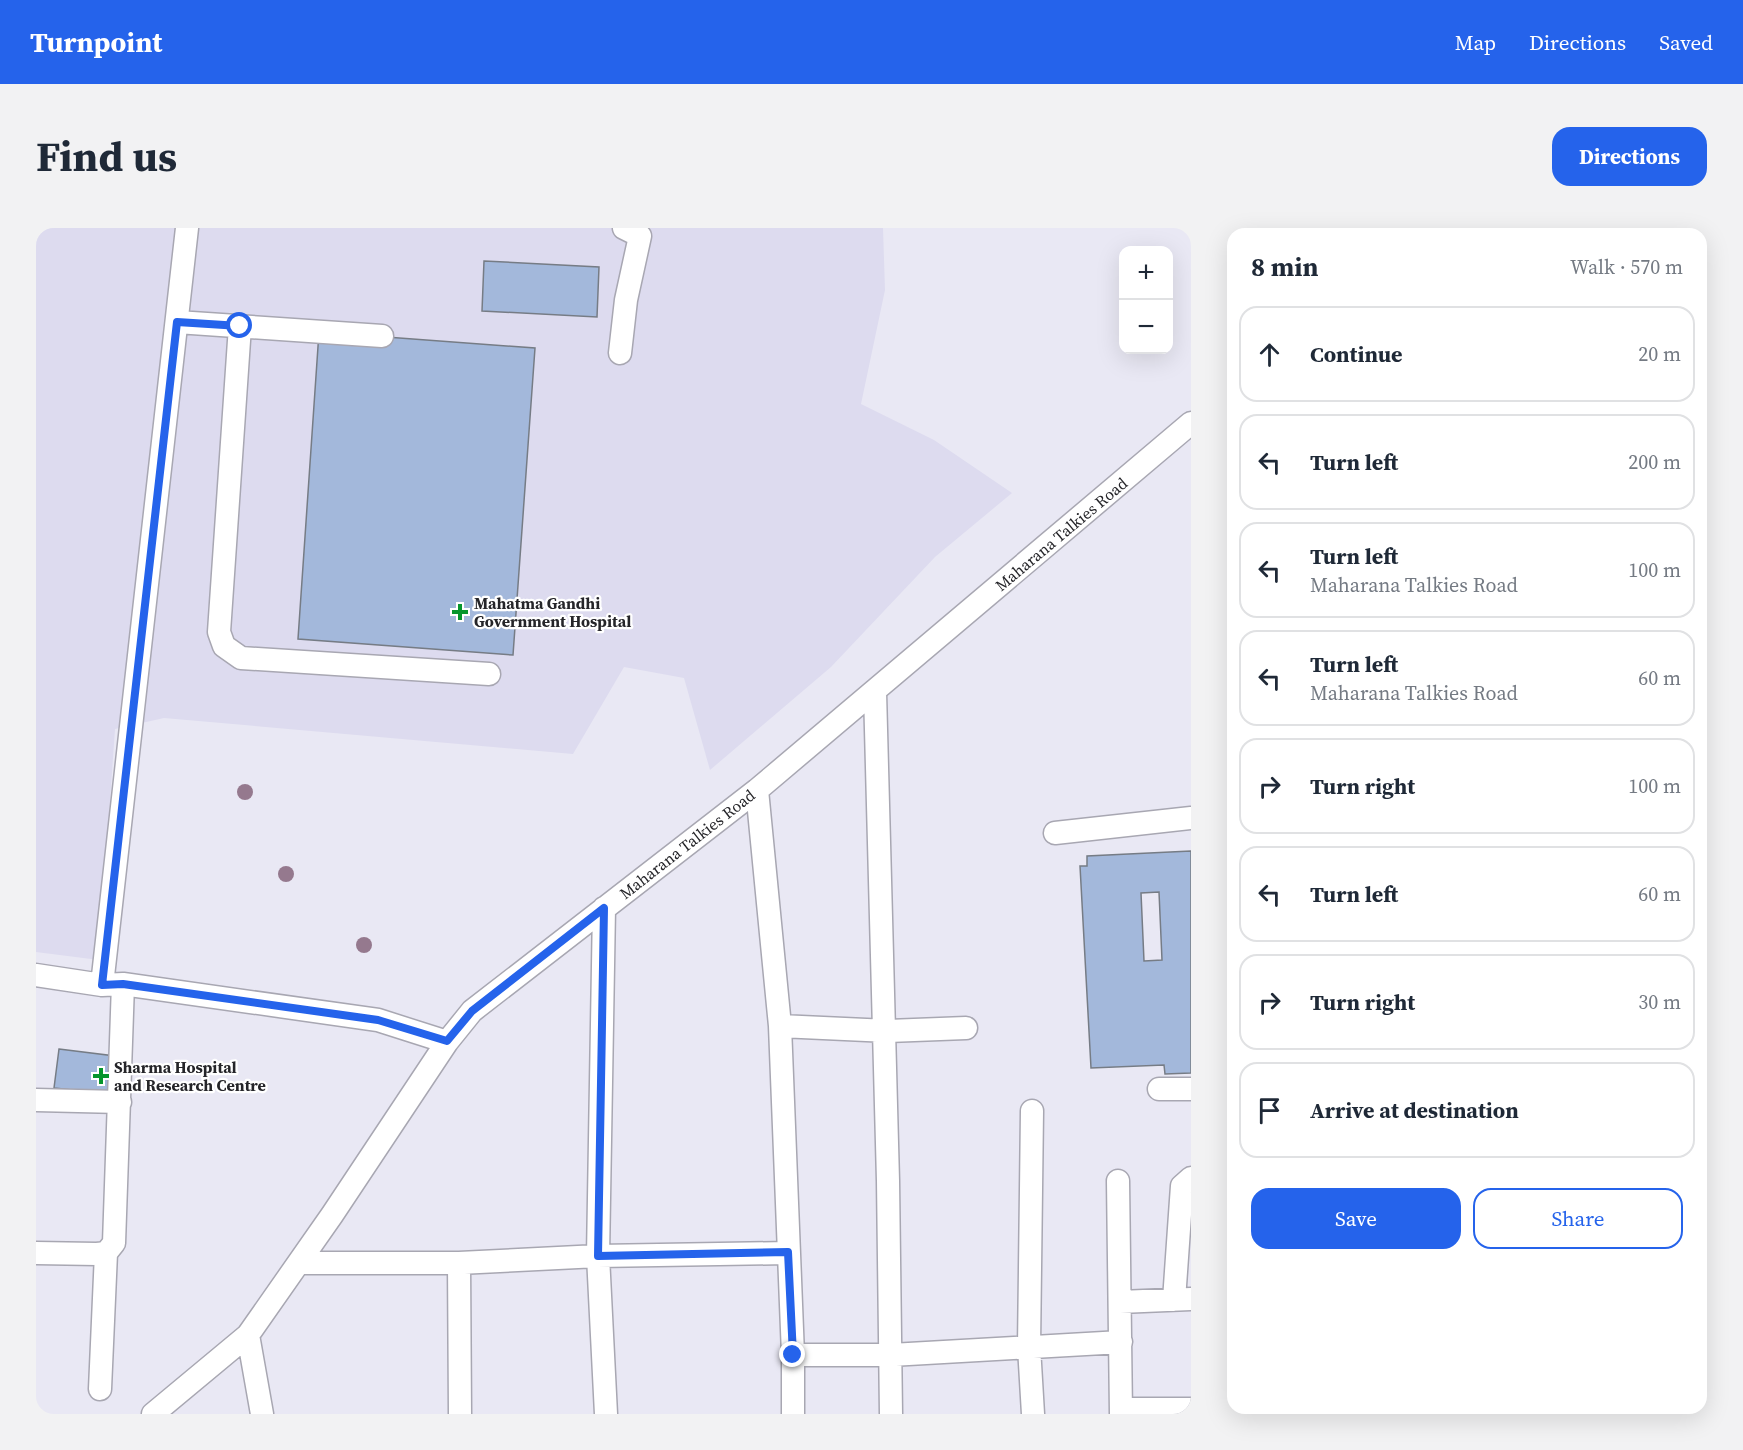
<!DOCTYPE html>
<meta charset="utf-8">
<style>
:root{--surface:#fff;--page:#f2f2f3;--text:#1f2937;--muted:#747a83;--line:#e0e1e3;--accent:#2563eb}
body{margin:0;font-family:"Source Serif 4",serif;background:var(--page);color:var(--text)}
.controls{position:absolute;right:18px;top:18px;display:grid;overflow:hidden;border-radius:12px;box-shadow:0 6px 24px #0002}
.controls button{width:54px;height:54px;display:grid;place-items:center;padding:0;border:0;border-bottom:2px solid var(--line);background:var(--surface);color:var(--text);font:30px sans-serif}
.stop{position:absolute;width:18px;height:18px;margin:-14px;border:4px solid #2563eb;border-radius:50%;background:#fff}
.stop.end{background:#2563eb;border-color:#fff;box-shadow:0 2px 6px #0008}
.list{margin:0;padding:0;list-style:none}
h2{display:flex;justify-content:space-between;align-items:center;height:78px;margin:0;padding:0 24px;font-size:26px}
h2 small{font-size:20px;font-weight:400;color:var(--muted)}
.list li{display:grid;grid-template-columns:39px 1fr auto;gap:18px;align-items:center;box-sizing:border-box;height:96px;margin:0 12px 12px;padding:0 12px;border:2px solid var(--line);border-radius:18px}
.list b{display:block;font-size:22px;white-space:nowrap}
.list p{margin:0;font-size:20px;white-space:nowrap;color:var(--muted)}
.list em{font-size:20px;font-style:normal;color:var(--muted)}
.actions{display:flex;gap:12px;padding:18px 24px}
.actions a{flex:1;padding:14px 0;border:2px solid var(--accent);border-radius:18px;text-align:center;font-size:21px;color:var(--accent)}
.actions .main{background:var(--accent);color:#fff}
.icon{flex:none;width:33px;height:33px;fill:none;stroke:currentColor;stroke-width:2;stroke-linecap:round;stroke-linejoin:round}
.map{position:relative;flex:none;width:1155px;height:1186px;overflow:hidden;border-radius:18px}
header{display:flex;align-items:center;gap:36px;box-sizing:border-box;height:84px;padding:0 30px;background:var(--accent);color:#fff}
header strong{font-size:28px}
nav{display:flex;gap:33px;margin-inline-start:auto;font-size:21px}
.intro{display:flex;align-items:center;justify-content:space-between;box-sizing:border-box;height:144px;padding:0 36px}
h1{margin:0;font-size:42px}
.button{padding:15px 27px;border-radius:18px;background:var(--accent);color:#fff;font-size:21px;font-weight:700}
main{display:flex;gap:36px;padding:0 36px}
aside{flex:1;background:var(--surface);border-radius:18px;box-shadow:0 6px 24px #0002}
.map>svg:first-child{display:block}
.built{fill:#dddbef}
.building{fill:#a3b8db;stroke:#767c85;stroke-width:1.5;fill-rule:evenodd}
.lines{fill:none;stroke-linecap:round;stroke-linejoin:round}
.minor-casing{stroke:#a8a7b2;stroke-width:25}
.minor{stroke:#fff;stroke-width:22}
.tree{fill:#95798e}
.route{stroke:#2563eb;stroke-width:8}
.poi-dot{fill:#06962c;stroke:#fff;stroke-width:2}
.labels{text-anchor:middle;stroke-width:4.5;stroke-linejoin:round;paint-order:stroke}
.street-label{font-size:16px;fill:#252529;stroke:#fff}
.poi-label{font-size:16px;font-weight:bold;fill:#252529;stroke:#fff;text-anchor:start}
</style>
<header>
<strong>Turnpoint</strong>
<nav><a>Map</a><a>Directions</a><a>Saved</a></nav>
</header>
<div class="intro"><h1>Find us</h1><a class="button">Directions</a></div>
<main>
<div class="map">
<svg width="1155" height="1186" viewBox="0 0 1155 1186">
<rect width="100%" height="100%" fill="#e9e8f4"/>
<path class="built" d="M0 0H847L849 62 825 176 898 212 976 265 899 329 795 439 674 542 648 450 588 439 537 526 128 490 79 501 63 732 0 724Z"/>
<path class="building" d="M448 33 563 39 561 89 446 83Z
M283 104 499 120 477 427 262 411Z
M1155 623V845L1129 846 1128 837 1055 840 1044 638H1051V628ZM1123 664 1126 732 1108 733 1105 665Z
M23 821 79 828 74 866 18 860Z"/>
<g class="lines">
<defs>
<path id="minor" d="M141 94 346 108
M204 98 183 404 188 418 205 430 453 446
M584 125 590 72 604 8 588 0
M839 464 852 953 855 1186
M721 562 744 798 757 1127V1186
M1019 605 1155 590
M568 680 562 1028 570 1186
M0 747 66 757 87 756 342 792 411 814 436 783 721 562 1155 195
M66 757 151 0
M744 798 852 803 930 800
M1123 861H1155
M0 872 84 874
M996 883 993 1119 997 1186
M1082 953 1085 1186
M0 1025 61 1026 70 1025 78 1015 87 756
M263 1035H423L562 1028 751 1025
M423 1035 424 1186
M1138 1072 1146 958 1155 950
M1084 1074 1155 1071
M212 1107 226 1186
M757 1127H855L1085 1114
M64 1161 70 1025
M1085 1181H1155
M117 1186 212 1107 296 987 411 814"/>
</defs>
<use href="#minor" class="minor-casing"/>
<use href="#minor" class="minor"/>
</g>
<g class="tree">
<circle cx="209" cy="564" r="8"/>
<circle cx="250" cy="646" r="8"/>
<circle cx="328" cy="717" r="8"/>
</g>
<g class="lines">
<path class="route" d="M204 98 141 94 66 757 87 756 342 792 411 813 436 783 568 680 562 1028 752 1024 757 1127"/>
</g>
<g class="poi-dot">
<path d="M421 375h6v6h6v6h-6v6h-6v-6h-6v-6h6z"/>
<path d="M62 839h6v6h6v6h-6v6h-6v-6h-6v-6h6z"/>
</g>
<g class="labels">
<g class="street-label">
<text transform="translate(1025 306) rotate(-40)" y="6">Maharana Talkies Road</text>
<text transform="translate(651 616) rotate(-38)" y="6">Maharana Talkies Road</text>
</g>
<g class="poi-label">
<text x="438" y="381">Mahatma Gandhi<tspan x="438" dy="18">Government Hospital</tspan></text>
<text x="78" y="845">Sharma Hospital<tspan x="78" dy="18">and Research Centre</tspan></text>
</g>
</g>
</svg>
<div class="controls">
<button>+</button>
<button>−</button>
</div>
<div class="stop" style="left:204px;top:98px"></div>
<div class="stop end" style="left:757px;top:1127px"></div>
</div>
<aside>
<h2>8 min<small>Walk · 570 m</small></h2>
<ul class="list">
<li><svg class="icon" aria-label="ahead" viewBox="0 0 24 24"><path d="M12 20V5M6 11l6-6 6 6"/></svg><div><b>Continue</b></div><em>20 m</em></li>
<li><svg class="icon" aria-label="left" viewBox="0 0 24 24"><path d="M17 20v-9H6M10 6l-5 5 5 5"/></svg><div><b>Turn left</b></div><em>200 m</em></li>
<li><svg class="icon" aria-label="left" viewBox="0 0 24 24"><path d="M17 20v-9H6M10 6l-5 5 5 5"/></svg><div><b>Turn left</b><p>Maharana Talkies Road</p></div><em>100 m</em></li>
<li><svg class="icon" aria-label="left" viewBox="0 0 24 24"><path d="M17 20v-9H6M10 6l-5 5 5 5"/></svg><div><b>Turn left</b><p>Maharana Talkies Road</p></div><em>60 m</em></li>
<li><svg class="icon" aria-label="right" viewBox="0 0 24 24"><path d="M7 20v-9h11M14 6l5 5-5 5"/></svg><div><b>Turn right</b></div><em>100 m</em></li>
<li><svg class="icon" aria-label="left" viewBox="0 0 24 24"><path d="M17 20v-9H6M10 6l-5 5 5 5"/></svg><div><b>Turn left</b></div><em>60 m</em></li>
<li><svg class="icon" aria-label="right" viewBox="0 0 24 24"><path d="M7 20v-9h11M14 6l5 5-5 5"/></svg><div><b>Turn right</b></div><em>30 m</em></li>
<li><svg class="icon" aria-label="arrive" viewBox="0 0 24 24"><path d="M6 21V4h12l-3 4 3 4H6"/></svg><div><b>Arrive at destination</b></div></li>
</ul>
<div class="actions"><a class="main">Save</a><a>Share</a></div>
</aside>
</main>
